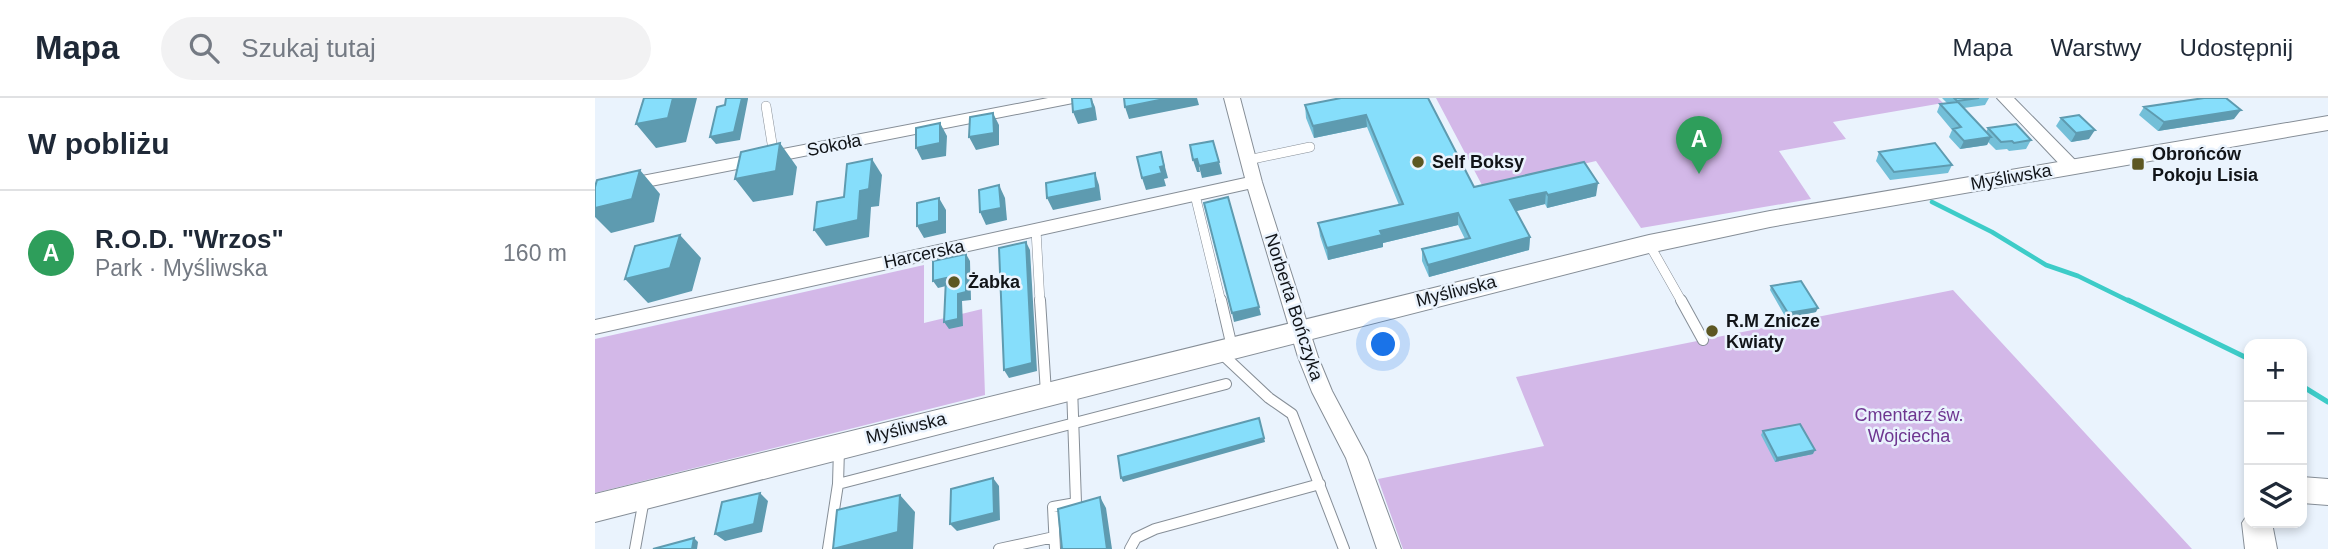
<!DOCTYPE html>
<html lang="pl">
<meta charset="utf-8">
<style>
:root{--surface:#fff;--page:#f2f2f3;--text:#1f2937;--muted:#747a83;--line:#e0e1e3;--accent:#5c5723}
body{margin:0;font-family:Arial,sans-serif;background:var(--page);color:var(--text)}
.controls{position:absolute;right:21px;bottom:21px;display:grid;overflow:hidden;border-radius:14px;box-shadow:0 4px 10px #0003}
.controls button{width:63px;height:63px;display:grid;place-items:center;padding:0;border:0;border-bottom:2px solid var(--line);background:var(--surface);color:var(--text);font:35px sans-serif}
.you{position:absolute;left:789px;top:247px;width:24px;height:24px;margin:-18px;border:5px solid #fff;border-radius:50%;background:#1a73e8;box-shadow:0 0 0 10px #1a73e833}
.badge{display:grid;place-items:center;width:46px;height:46px;border-radius:50%;background:var(--accent);color:#fff;font-size:23px;font-weight:700}
.pin{position:absolute;translate:-50% -58px;filter:drop-shadow(0 2px 4px #0008)}
.pin::after{content:'';position:absolute;top:37px;width:24px;height:21px;background:inherit;clip-path:polygon(0 0,100% 0,50% 100%)}
.list{margin:0;padding:0;list-style:none}
h2{display:flex;justify-content:space-between;align-items:center;height:91px;margin:0;padding:0 28px;font-size:30px}
h2 small{font-size:23px;font-weight:400;color:var(--muted)}
.list li{display:grid;grid-template-columns:46px 1fr auto;gap:21px;align-items:center;box-sizing:border-box;height:126px;padding:0 28px;border-top:2px solid var(--line)}
.list b{display:block;font-size:26px;white-space:nowrap}
.list p{margin:0;font-size:23px;white-space:nowrap;color:var(--muted)}
.list em{font-size:23px;font-style:normal;color:var(--muted)}
.icon{flex:none;width:38px;height:38px;fill:none;stroke:currentColor;stroke-width:2;stroke-linecap:round;stroke-linejoin:round}
.map{position:relative;flex:none;width:1733px;height:451px;overflow:hidden}
header{display:flex;align-items:center;gap:42px;box-sizing:border-box;height:98px;padding:0 35px;background:var(--surface);border-bottom:2px solid var(--line)}
header strong{font-size:33px}
nav{display:flex;gap:38px;margin-inline-start:auto;font-size:24px}
.search{width:490px;height:63px;background:var(--page);display:flex;align-items:center;gap:18px;box-sizing:border-box;padding:0 24px;border-radius:38px;color:var(--muted);font-size:26px}
main{display:flex}
aside{flex:1;background:var(--surface)}
.map>svg:first-child{display:block}
.green{fill:#d3b8e8}
.lines{fill:none;stroke-linecap:round;stroke-linejoin:round}
.stream-far1{stroke:#3dccc8;stroke-width:4.5}
.stream{stroke:#3dccc8;stroke-width:5}
.lane-far1-casing{stroke:#868e97;stroke-width:10}
.lane-casing{stroke:#868e97;stroke-width:12}
.street-casing{stroke:#868e97;stroke-width:2}
.secondary-casing{stroke:#868e97;stroke-width:2}
.lane-far1{stroke:#fff;stroke-width:9}
.lane{stroke:#fff;stroke-width:10}
.street{fill:#fff;fill-rule:evenodd}
.secondary{fill:#fff;fill-rule:evenodd}
.wall{fill:#73bfd8}
.shaded-wall{fill:#5e9bb0}
.building{fill:#86defb;stroke:#5e9bb0;stroke-width:2}
.poi-dot{fill:#5c5723;stroke:#eaf3fd;stroke-width:2.5}
.labels{text-anchor:middle;stroke-width:5;stroke-linejoin:round;paint-order:stroke}
.street-label{font-size:18px;fill:#111418;stroke:#eaf3fd}
.poi-label{font-size:18px;font-weight:bold;fill:#111418;stroke:#eaf3fd;text-anchor:start}
.park-label{font-size:18px;fill:#6e3690;stroke:#eaf3fd}
</style>
<header>
<strong>Mapa</strong>
<div class="search"><svg class="icon" aria-label="search" viewBox="0 0 24 24"><circle cx="10" cy="10" r="6"/><path d="M15 15l6 6"/></svg>Szukaj tutaj</div>
<nav><a>Mapa</a><a>Warstwy</a><a>Udostępnij</a></nav>
</header>
<main>
<aside>
<h2>W pobliżu<small></small></h2>
<ul class="list">
<li><span class="badge" style="background:#2e9e5b">A</span><div><b>R.O.D. &quot;Wrzos&quot;</b><p>Park · Myśliwska</p></div><em>160 m</em></li>
</ul>
</aside>
<div class="map">
<svg width="1733" height="451" viewBox="0 0 1733 451">
<rect width="100%" height="100%" fill="#eaf3fd"/>
<path class="green" d="M841 0H1343L1348 5 1238 24 1251 41 1184 53 1216 101 1046 130 1001 63 888 89Z
M329 167V225L387 211 390 297 0 395V241Z
M1358 192 1597 451H808L783 381 949 348 921 279Z"/>
<g class="lines">
<path class="stream-far1" d="M1337 104 1397 134 1451 167 1483 178 1536 204"/>
<path class="stream" d="M1533 202 1654 261
M1707 288 1733 304"/>
<defs>
<path id="lane-far1" d="M171 8 179 58
M653 62 715 49
M600 97 626 204
M441 132 445 204
M1054 146 1087 204"/>
<path id="lane" d="M445 202 451 295
M626 202 637 249
M1086 202 1108 242
M626 255 674 300 697 316 749 451
M244 351 243 386 631 286
M40 451 49 401
M233 451 243 386
M404 451 459 439
M460 451 458 409 481 405 477 289
M535 451 541 440 560 431 725 386"/>
<path id="street" d="M453 0H486L478 5 0 99V87Z
M629 0H645L667 84 723 259 737 293 772 359 806 451H782L751 360 717 294 703 259 653 91 0 236V222L650 80Z
M1402 0H1419L1483 65 1485 69 1483 73H1471Z"/>
<path id="secondary" d="M1733 18V32L1175 129 1054 155 0 424V396L1054 137 1175 113Z
M1707 379 1733 381V407L1707 405Z
M1654 414V425H1677L1682 451H1650L1647 425Z"/>
</defs>
<use href="#lane-far1" class="lane-far1-casing"/>
<use href="#lane" class="lane-casing"/>
<use href="#street" class="street-casing"/>
<use href="#secondary" class="secondary-casing"/>
<use href="#lane-far1" class="lane-far1"/>
<use href="#lane" class="lane"/>
<use href="#street" class="street"/>
<use href="#secondary" class="secondary"/>
</g>
<path class="wall" d="M746 0 879 89 1001 98 952 110 950 106 920 113 935 139 934 152 834 179 827 163V151L870 141 863 127 788 145V149L733 162 725 138 723 125 804 107 772 29 719 40 711 20 710 7Z
M1347 0H1394L1390 7 1369 10 1391 34 1393 30 1436 42 1431 51 1414 53 1412 51 1401 52 1393 44 1392 47 1365 51 1354 39 1357 32 1342 14 1345 6 1352 5Z
M1549 9 1639 21 1563 33 1544 17Z
M1466 20 1494 41 1476 44 1461 28Z
M1284 54 1357 67 1353 75 1295 82 1281 63Z
M1176 188 1221 214 1191 220 1175 192Z
M1168 333 1218 356 1180 364 1166 337Z"/>
<path class="shaded-wall" d="M78 0H102L91 44 61 50 41 26Z
M147 0H153V1L145 42 121 46 115 39Z
M496 0 500 9 502 22 483 26 478 14Z
M574 0H602L604 7 534 21 530 9Z
M1646 12 1639 21 1563 33 1569 24Z
M398 15 404 27V47L381 52 374 39Z
M771 17 772 29 719 40 718 28Z
M345 25 352 38 351 58 327 62 321 50Z
M1500 32 1494 41 1476 44 1481 35Z
M1396 39 1392 47 1365 51 1369 43Z
M185 45 202 69 198 97 158 104 140 81Z
M566 54 573 80 569 81 571 88 551 92 547 80Z
M277 61 287 77 284 108 276 109 274 139 231 148 219 132 265 93Z
M602 61 605 74H602L598 62Z
M624 64 627 76 607 80 604 68Z
M45 72 65 96 59 124 16 135 0 119V110Z
M500 75 504 87 506 102 458 112 452 100Z
M1003 85 1001 98 952 110 953 97Z
M404 87 410 100 412 122 391 127 385 114Z
M951 94 950 106 914 115 915 102Z
M344 100 351 112V135L329 140 322 128Z
M863 115V127L788 145V149L733 162 732 150 785 133Z
M85 137 106 160 97 193 53 205 30 181Z
M935 139 934 152 834 179 833 167Z
M431 144 435 152 442 273 414 280 409 272Z
M371 156 375 163 376 202 367 203 368 228 354 231 349 224 363 196Z
M351 180 355 187 343 190 338 183Z
M664 209 666 217 639 224 637 215Z
M1223 210 1221 214 1191 220 1193 215Z
M669 340 670 344 528 384 526 380Z
M1220 352 1218 356 1180 364 1182 360Z
M398 380 404 388 405 422 362 433 355 426Z
M165 395 173 403 167 434 130 443 120 436Z
M305 397 320 414 318 451H238Z
M505 399 511 410 517 451H512Z
M99 440 103 444 102 451H97Z"/>
<path class="building" d="M49 0H78L73 20 41 26Z
M131 0H147L139 34 115 39 122 9 130 7Z
M477 0H496L498 10 478 14Z
M529 0H574L530 9Z
M746 0H833L879 89 989 64 1003 85 953 97 951 94 915 102 935 139 833 167 827 151 875 140 863 115 785 133 787 137 732 150 723 125 808 106 771 17 718 28 710 7Z
M1359 0H1384L1362 3Z
M1609 0H1631L1646 12 1569 24 1549 9Z
M1363 4 1396 39 1369 43 1358 31 1366 29 1345 6Z
M398 15 399 35 374 39 375 19Z
M1484 17 1500 32 1481 35 1466 20Z
M345 25V45L321 50V30Z
M1421 26 1436 42 1419 45 1417 43 1406 44 1393 30Z
M618 43 624 64 604 68 602 61 598 62 595 47Z
M185 45 181 73 140 81 146 54Z
M1340 45 1357 67 1299 74 1284 54Z
M566 54 569 68 565 69 567 75 547 80 542 59Z
M277 61 274 91 265 93 263 122 219 132 222 104 249 99 252 66Z
M45 72 37 101 0 110V89L2 82Z
M500 75 501 90 452 100 451 85Z
M404 87 406 110 385 114 384 92Z
M633 99 664 209 637 215 609 105Z
M344 100V123L322 128V105Z
M85 137 75 170 30 181 40 148Z
M431 144 437 265 409 272 404 150Z
M371 156V194L363 196V221L349 224 351 180 338 183V163Z
M1206 183 1223 210 1193 215 1176 188Z
M664 320 669 340 526 380 523 358Z
M1205 326 1220 352 1182 360 1168 333Z
M398 380 399 415 355 426 356 391Z
M165 395 159 426 120 436 127 404Z
M305 397 303 434 238 451 242 412Z
M505 399 512 451H467L463 411Z
M99 440 97 451H58Z"/>
<g class="poi-dot">
<circle cx="823" cy="64" r="7"/>
<rect x="1536" y="59" width="14" height="14" rx="3.5"/>
<circle cx="359" cy="184" r="7"/>
<circle cx="1117" cy="233" r="7"/>
</g>
<g class="labels">
<g class="street-label">
<text transform="translate(239 47) rotate(-11)" y="6">Sokoła</text>
<text transform="translate(1416 79) rotate(-10)" y="6">Myśliwska</text>
<text transform="translate(329 156) rotate(-12)" y="6">Harcerska</text>
<text transform="translate(861 193) rotate(-14)" y="6">Myśliwska</text>
<text transform="translate(699 209) rotate(72)" y="6">Norberta Bończyka</text>
<text transform="translate(311 330) rotate(-14)" y="6">Myśliwska</text>
</g>
<g class="poi-label">
<text x="1557" y="62">Obrońców<tspan x="1557" dy="21">Pokoju Lisia</tspan></text>
<text x="837" y="70">Self Boksy</text>
<text x="373" y="190">Żabka</text>
<text x="1131" y="229">R.M Znicze<tspan x="1131" dy="21">Kwiaty</tspan></text>
</g>
<g class="park-label">
<text x="1314" y="323">Cmentarz św.<tspan x="1314" dy="21">Wojciecha</tspan></text>
</g>
</g>
</svg>
<div class="controls">
<button>+</button>
<button>−</button>
<button><svg class="icon" aria-label="layers" viewBox="0 0 24 24"><path d="M12 4l9 5-9 5-9-5zM3 14l9 5 9-5"/></svg></button>
</div>
<div class="you"></div>
<div class="pin badge" style="left:1104px;top:76px;background:#2e9e5b">A</div>
</div>
</main>
